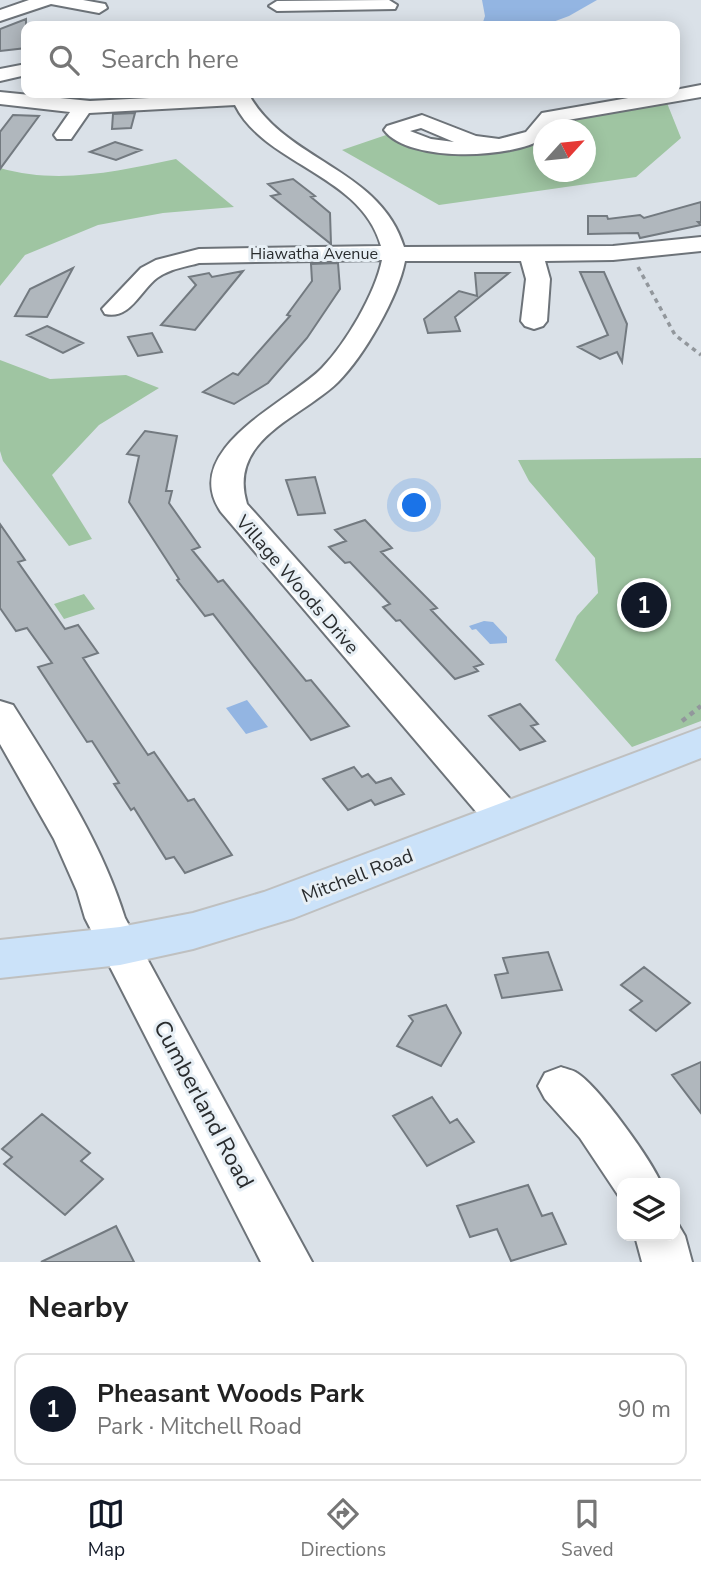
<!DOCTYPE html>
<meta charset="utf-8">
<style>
:root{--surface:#fff;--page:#f2f2f2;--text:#222;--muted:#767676;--line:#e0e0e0;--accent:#111827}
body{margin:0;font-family:"Nunito Sans",sans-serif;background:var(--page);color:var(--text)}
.controls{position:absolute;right:21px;bottom:21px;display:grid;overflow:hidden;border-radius:14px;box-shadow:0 4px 18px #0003}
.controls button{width:63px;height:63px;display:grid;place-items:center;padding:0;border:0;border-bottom:2px solid var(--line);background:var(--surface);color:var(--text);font:35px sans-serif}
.compass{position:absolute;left:533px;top:119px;width:63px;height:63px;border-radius:50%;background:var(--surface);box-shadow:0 4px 18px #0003;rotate:63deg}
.you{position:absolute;left:415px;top:506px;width:24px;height:24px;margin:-18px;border:5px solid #fff;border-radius:50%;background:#1a73e8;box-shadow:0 0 0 10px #1a73e833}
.badge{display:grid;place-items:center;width:46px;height:46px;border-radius:50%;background:var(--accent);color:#fff;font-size:23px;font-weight:700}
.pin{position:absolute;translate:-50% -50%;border:4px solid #fff;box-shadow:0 2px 7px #0006}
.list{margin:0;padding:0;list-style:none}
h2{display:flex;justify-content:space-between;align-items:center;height:91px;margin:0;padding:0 28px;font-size:30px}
h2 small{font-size:23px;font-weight:400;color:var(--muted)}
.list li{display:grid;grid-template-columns:46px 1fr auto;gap:21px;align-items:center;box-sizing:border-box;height:112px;margin:0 14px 14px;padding:0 14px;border:2px solid var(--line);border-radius:14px}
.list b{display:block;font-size:26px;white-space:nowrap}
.list p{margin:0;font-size:23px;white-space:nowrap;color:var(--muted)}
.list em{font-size:23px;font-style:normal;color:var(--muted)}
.icon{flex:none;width:38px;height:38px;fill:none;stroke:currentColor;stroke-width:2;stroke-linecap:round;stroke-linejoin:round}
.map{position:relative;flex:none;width:701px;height:1262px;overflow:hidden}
.search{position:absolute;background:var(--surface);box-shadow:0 4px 18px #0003;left:21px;right:21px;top:21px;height:77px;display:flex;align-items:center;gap:18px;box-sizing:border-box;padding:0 24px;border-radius:14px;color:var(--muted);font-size:26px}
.sheet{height:217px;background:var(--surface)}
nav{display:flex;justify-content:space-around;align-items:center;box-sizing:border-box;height:98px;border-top:2px solid var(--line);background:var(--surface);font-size:19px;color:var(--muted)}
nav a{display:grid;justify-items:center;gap:4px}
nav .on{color:var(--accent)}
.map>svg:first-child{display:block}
.green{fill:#9fc5a2}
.water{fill:#93b5e2}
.building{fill:#b0b7bd;stroke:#737a80;stroke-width:2}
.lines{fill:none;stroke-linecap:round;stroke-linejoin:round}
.minor-casing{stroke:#6d7379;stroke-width:4}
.major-casing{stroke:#bfc0c0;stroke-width:4}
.path-far1{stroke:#92979c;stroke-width:3.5;stroke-dasharray:4.5 4.5;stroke-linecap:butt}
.path{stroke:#92979c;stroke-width:4.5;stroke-dasharray:5 5;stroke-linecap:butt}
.minor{fill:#fff;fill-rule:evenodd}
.major{fill:#cbe2f9;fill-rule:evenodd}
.labels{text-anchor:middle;stroke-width:6;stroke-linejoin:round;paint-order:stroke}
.far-street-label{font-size:16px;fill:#292c2e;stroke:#e7eff5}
.street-label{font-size:19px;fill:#292c2e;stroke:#e7eff5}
.near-street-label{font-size:23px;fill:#292c2e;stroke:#e7eff5}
</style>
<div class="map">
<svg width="701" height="1262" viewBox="0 0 701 1262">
<rect width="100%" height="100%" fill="#dae1e8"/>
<path class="green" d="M665 98 681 138 636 177 439 205 342 150 389 134 537 146 543 133 544 172H586V130L545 129 551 118Z
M176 159 234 207 163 213 98 225 25 255 0 286V168C58 185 119 171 176 159Z
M0 360 50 379 126 375 159 388 99 425 52 475 92 539 69 546 3 461 0 451Z
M701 458V721L632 747 555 660 577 616 598 593 595 558 529 481 518 460Z
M84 594 95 609 64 619 54 604Z"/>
<path class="water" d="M482 0H597L569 16 542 26H488L483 22 485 16Z
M484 621 493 622 507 637V643L490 644 476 629 472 630 469 626Z
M247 700 268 727 246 734 226 708Z"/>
<path class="building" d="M26 19V48L0 51V29Z
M135 113 131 128 112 129 113 114Z
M13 115 39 116 0 169V132Z
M115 142 141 150 116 160 90 152Z
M293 179 315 196 311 197 330 213 331 244 271 196 280 194 268 184Z
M701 202V222H698L701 225 640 238 638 233 588 234V216H607L608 219 640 215 644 218Z
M338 263 340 289 307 338 268 383 234 404 203 392 233 373 238 375 290 316 287 315 312 281 311 264Z
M73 268 47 317 15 316 30 289Z
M243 271 195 330 161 325 196 285 189 277 209 273 212 277Z
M580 272H604L627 324 622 362 617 352 600 359 578 347 608 335Z
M475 273H509L455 317 460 331 428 333 424 319 459 291 477 296Z
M47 326 83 343 63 353 27 335Z
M152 333 162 352 138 356 128 337Z
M145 431 177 436 166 491H172L169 503 200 547 192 550 218 582 223 580 306 681 311 680 349 726 311 740 213 614 205 616 177 580 179 579 129 502 139 456 127 454Z
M315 477 325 513 298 515 286 480Z
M365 520 392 548 381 552 437 608 431 610 483 664 474 667 478 671 455 679 400 620 396 621 383 607 390 604 350 562 345 563 329 547 346 541 335 530Z
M0 524 25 560 18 562 65 629 78 625 98 653 83 658 148 755 154 752 188 801 194 799 232 855 185 873 174 857 166 859 134 808 131 810 114 784 119 783 92 741 87 742 38 667 52 663 27 628 16 631 0 608Z
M520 704 538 724 531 726 545 741 520 750 489 716Z
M354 767 362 777 368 774 376 783 391 778 404 794 375 805 371 800 348 810 323 779Z
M548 952 562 990 502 998 495 975 508 973 503 958Z
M644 967 690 1003 656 1031 630 1010 642 1001 621 985Z
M446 1005 461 1033 441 1066 397 1046 413 1021 409 1016Z
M701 1062V1113L672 1075Z
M432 1097 450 1123 457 1119 474 1142 427 1166 393 1116Z
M42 1114 90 1153 81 1161 103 1179 65 1215 4 1164 12 1157 2 1149Z
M528 1185 542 1216 552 1213 566 1244 511 1261 497 1229 470 1237 457 1206Z
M116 1226 134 1262H41L104 1232Z"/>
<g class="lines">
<defs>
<path id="minor" d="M29 0H83L105 4 107 8 99 13 51 4 0 21V10Z
M389 0 397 5 395 9 277 11 269 6 277 1Z
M26 64V75L0 81V69Z
M701 85V97L556 122 551 130H544V138C513 159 408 163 384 130L387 126 422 115 476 136 499 139 526 132 542 113 657 93H675V90ZM421 128 454 142 431 139 410 131Z
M0 92 90 101 248 93C284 161 380 168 404 247L613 246 701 237V251L613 260 545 261 550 279 547 321 543 326 534 329 525 326 521 321 526 279 521 261H405C398 297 364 356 338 382 301 418 227 439 247 504L518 808 523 818 518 828 504 832 490 828 221 512C178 449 289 402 322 368 346 343 375 294 382 260L199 263C185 267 169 269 157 278 140 291 130 320 105 314L102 309 141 268 156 260 199 249 381 246C361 174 265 165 235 105L89 113 71 139H57L54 135 70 112 0 104Z
M0 701 13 705C56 773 101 841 125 918L312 1262H261L85 918 77 891 54 839 0 744Z
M561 1067C566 1069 573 1070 577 1073 599 1087 650 1158 661 1183H622V1199L620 1198 580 1138 545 1099 538 1086 545 1073Z
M675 1219 685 1236 692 1262H642L635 1236H675Z"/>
<path id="major" d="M701 728V758L294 918 193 949 120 965 0 978V940L120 927 193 913 264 892Z"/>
</defs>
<use href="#minor" class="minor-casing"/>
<use href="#major" class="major-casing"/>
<path class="path-far1" d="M638 267 675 335 701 355"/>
<path class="path" d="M682 721 701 706"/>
<use href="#minor" class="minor"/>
<use href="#major" class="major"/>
</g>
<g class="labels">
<g class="far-street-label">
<text x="314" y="259">Hiawatha Avenue</text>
</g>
<g class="street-label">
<text transform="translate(298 584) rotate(49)" y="7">Village Woods Drive</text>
<text transform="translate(357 875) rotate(-21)" y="7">Mitchell Road</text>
</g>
<g class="near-street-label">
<text transform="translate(204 1104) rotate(62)" y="8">Cumberland Road</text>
</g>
</g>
</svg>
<div class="controls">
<button><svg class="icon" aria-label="layers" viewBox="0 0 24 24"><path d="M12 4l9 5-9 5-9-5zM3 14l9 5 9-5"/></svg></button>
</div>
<svg class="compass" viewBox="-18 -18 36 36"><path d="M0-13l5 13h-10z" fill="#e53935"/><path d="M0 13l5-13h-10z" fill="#767676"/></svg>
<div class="you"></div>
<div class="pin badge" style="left:644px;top:605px">1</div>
<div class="search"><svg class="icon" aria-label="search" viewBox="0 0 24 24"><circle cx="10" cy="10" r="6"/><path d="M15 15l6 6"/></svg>Search here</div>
</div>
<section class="sheet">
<h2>Nearby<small></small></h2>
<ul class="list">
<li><span class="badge">1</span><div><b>Pheasant Woods Park</b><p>Park · Mitchell Road</p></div><em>90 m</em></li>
</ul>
</section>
<nav>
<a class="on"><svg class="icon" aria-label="map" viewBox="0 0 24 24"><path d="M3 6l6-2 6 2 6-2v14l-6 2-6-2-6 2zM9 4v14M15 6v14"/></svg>Map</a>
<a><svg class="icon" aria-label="directions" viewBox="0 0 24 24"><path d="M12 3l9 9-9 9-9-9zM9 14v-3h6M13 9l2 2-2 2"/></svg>Directions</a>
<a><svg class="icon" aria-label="saved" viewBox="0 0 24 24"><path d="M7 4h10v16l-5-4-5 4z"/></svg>Saved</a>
</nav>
